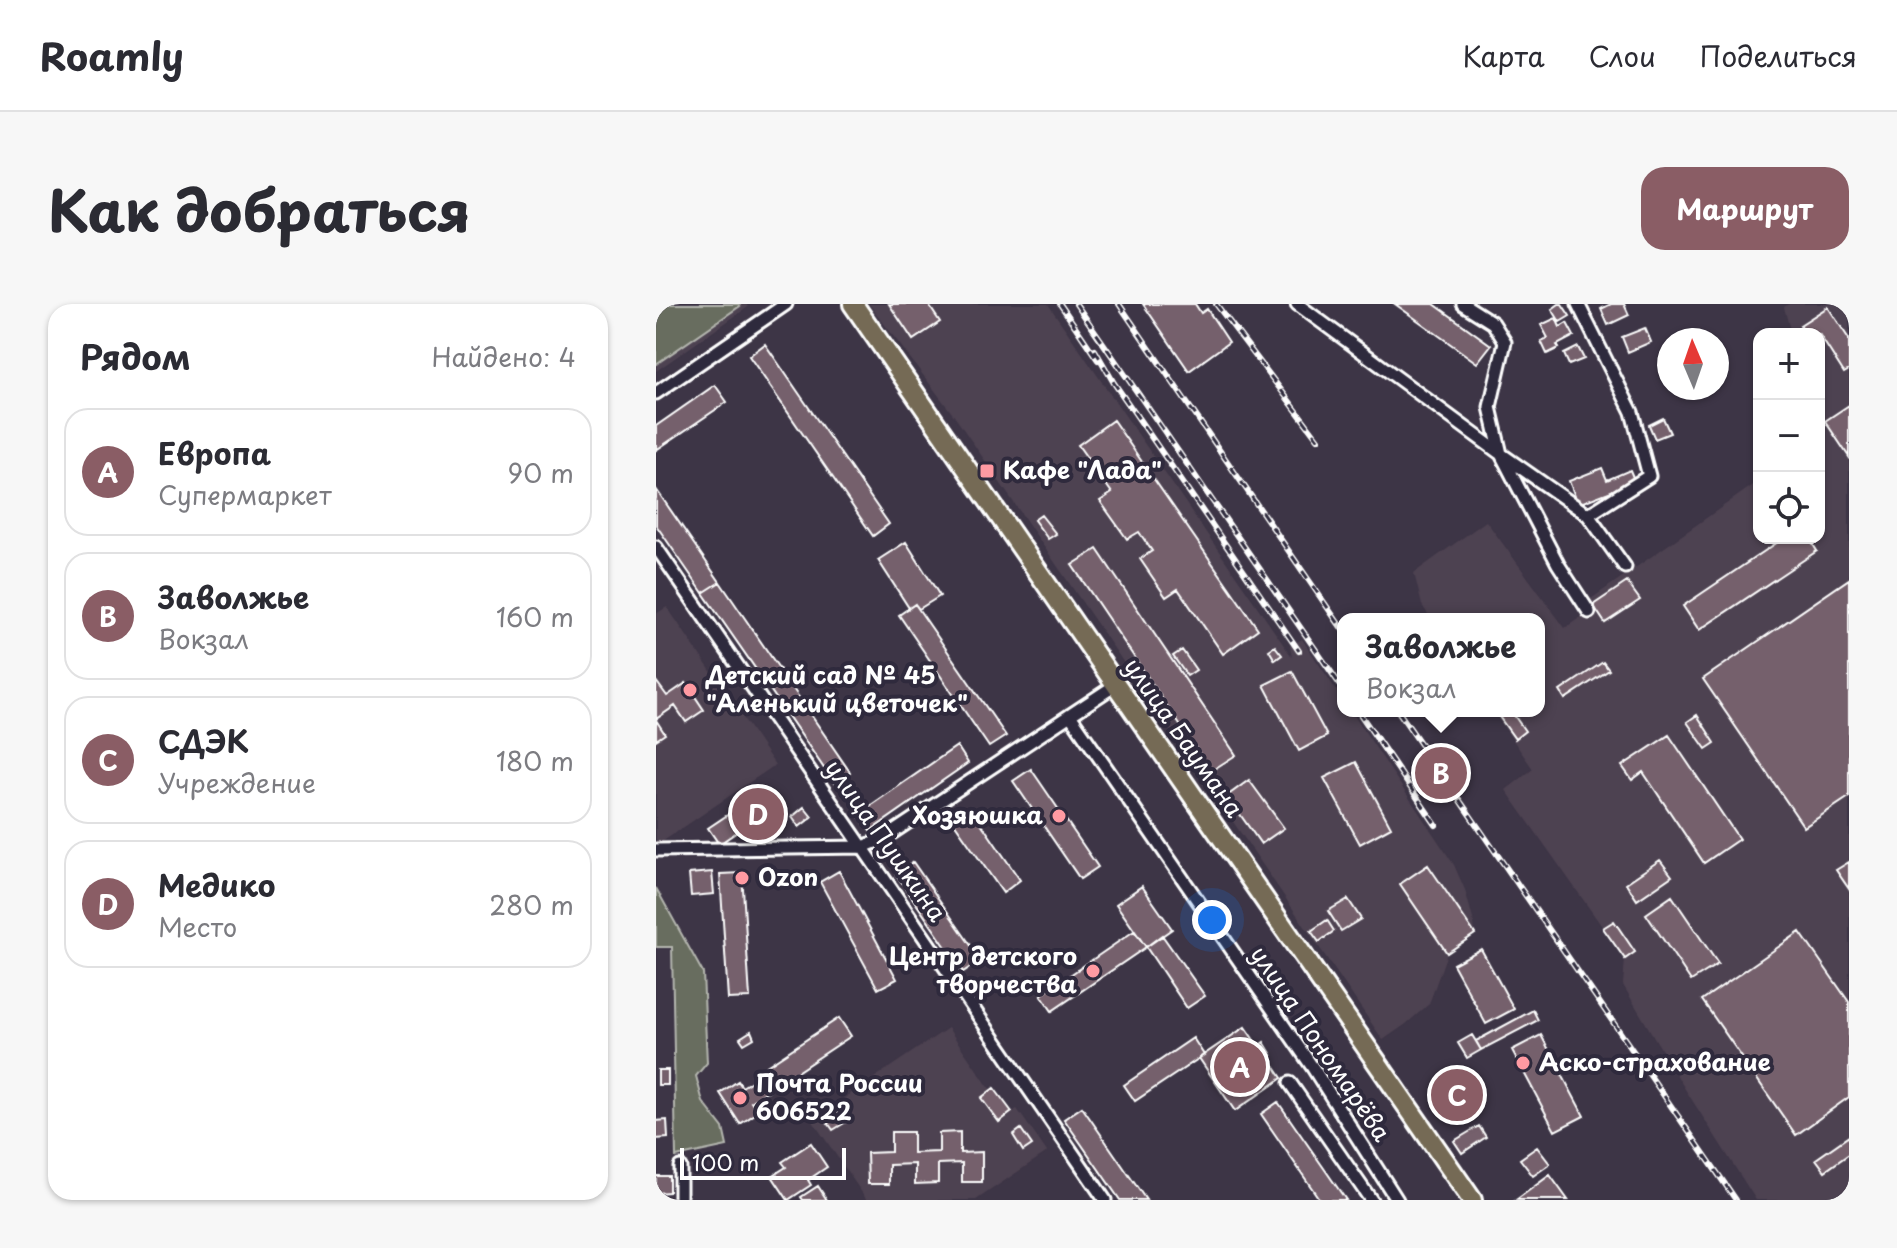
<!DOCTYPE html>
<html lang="ru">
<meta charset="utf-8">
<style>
:root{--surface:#fff;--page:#f7f7f7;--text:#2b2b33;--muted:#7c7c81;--line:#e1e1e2;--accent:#8a5d65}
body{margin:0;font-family:"Playpen Sans",sans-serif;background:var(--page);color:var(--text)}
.controls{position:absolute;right:24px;top:24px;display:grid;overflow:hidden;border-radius:16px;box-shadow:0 2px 6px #0004}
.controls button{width:72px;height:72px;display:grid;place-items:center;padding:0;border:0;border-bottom:2px solid var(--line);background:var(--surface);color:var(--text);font:40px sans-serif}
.compass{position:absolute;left:1001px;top:24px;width:72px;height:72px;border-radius:50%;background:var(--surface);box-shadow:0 2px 6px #0004;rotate:358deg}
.scale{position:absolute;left:24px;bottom:20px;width:166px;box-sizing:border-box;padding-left:8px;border:4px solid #fff;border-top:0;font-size:22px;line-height:28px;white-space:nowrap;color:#fff;-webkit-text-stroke:6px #2f2a3d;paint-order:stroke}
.you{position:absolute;left:556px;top:616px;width:28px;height:28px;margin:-20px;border:6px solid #fff;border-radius:50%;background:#1a73e8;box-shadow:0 0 0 12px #1a73e833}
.badge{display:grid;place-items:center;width:52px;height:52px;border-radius:50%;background:var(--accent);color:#fff;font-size:26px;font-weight:700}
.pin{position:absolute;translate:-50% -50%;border:4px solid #fff;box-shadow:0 2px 8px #0006}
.popup{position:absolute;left:681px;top:309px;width:208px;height:104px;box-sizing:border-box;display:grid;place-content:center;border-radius:16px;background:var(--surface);filter:drop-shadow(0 2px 6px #0005);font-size:26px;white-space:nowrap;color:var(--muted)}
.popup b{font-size:30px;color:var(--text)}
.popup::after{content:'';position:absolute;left:50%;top:100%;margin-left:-16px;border:16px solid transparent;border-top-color:var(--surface)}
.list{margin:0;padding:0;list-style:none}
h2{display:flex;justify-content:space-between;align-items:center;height:104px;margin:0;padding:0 32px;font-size:34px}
h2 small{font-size:26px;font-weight:400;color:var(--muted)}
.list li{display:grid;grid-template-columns:52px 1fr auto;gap:24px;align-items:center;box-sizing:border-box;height:128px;margin:0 16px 16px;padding:0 16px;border:2px solid var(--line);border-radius:24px}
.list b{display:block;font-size:30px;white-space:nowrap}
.list p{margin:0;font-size:26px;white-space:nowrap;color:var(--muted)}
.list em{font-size:26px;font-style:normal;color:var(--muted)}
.icon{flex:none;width:44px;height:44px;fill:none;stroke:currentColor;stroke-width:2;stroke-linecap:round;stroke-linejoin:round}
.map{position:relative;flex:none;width:1193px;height:896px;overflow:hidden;border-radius:24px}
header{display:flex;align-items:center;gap:48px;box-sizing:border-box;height:112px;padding:0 40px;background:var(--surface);border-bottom:2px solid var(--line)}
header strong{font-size:38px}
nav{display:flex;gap:44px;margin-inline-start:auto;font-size:28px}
.intro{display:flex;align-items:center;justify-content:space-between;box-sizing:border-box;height:192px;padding:0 48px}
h1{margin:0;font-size:56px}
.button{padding:20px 36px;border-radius:24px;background:var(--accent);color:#fff;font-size:28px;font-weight:700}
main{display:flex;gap:48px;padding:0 48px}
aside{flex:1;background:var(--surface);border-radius:24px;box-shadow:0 2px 6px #0004}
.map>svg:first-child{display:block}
.built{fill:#4e4251}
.green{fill:#686d5f;stroke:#b4b6af;stroke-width:2}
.building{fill:#75616c;stroke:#fff;stroke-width:2}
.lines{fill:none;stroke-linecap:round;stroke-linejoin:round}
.street-casing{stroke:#fff;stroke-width:17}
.primary-casing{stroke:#fff;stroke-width:24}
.street{stroke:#2f2a3d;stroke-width:11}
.primary{stroke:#746b55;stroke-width:18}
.rail-casing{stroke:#fff;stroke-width:6}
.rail{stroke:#2f2a3d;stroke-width:3;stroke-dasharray:9;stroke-linecap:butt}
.poi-dot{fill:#ff9aa2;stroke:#2f2a3d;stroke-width:3}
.labels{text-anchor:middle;stroke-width:8;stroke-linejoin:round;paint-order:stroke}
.poi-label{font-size:24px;font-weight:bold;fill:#fff;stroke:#2f2a3d;text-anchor:start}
.street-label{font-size:24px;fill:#fff;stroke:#2f2a3d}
</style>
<header>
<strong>Roamly</strong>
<nav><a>Карта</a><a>Слои</a><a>Поделиться</a></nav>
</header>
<div class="intro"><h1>Как добраться</h1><a class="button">Маршрут</a></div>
<main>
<aside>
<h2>Рядом<small>Найдено: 4</small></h2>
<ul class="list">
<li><span class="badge">A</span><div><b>Европа</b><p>Супермаркет</p></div><em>90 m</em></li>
<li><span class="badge">B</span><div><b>Заволжье</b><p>Вокзал</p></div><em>160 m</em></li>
<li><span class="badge">C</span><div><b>СДЭК</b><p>Учреждение</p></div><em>180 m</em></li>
<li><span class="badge">D</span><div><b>Медико</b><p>Место</p></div><em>280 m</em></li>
</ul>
</aside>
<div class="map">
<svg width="1193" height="896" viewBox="0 0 1193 896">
<rect width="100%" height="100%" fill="#3d3546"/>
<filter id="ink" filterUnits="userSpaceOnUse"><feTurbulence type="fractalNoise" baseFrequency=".0125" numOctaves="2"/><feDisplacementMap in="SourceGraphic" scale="16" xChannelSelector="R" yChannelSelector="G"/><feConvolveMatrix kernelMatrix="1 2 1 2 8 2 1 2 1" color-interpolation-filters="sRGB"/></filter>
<g filter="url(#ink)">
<path class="built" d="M0 0H90L92 3 0 67Z
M213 0H392L636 353 634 342 646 335 687 396V407H695L798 561 809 586 818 619 819 630 791 649 773 700 750 720 727 736 299 113Z
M1133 0H1193V896H1100L1029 785 967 681 969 655 850 486 877 465 837 407H883V315H775L766 301 758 269 830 217 909 324 938 304 935 295 1103 177V234H1163V30H1135L1128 3Z
M11 303 119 461 0 542V310Z
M292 724 352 811 361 805 391 848 320 896H211L156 816Z"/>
<path class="green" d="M0 0H82L84 2 0 60Z
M0 584 47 669 51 759 40 772 47 798 67 824 71 842 20 853 16 643H0Z"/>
<path class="building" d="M233 0H272L284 18 257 36Z
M487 0H539L545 9 551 5 573 38 533 67Z
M739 0H778L835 41 821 59Z
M903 0H906L914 12 904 18 896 5Z
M955 0H968L973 11 952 21 945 5Z
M1172 3 1193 35V66L1188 69 1163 30H1150L1144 21Z
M900 14 904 23 911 19 918 32 901 41 903 44 891 50 885 37 892 34 885 21Z
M989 24 995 38 972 48 966 33Z
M109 40 233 220 217 232 93 52Z
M922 43 928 55 913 61 908 50Z
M59 81 71 98 0 146V122Z
M1193 101V153L1169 117Z
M1007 114 1014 129 999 135 993 121Z
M457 116 602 325 567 350 522 285 510 293 484 255 496 247 483 228 471 235 444 197 456 189 422 141Z
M399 162 405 171 391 180 385 171Z
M946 164 951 176 974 166 979 178 922 200 913 177Z
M0 185 64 278 47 289 0 221Z
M385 211 400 230 392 235 378 216Z
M1128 234H1153L1161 247 1043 326 1027 302Z
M250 238 284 292 263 305 259 300 253 304 222 256Z
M441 245 580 451 555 467 416 261Z
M1193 275V493L1148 523 1047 375Z
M64 278 131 376 115 387 47 289Z
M971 278 984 296 949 319 937 301Z
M259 300 350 432 333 443 243 311Z
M619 342 626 351 619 356 613 346Z
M526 346 540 366 531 372 517 352Z
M947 358 953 366 909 395 904 387Z
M636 367 671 432 643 447 608 381Z
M131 376 194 468 178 479 115 387Z
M0 377 11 392 30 379 48 406 30 418 19 402 0 415Z
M839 407H855L869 427 859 435Z
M1041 411 1059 439 1050 445 1031 418Z
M0 416 9 430 0 436Z
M1013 431 1083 535 1048 559 987 468 976 476 966 462Z
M301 442 312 459 214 527 202 510Z
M700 458 735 523 704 540 668 474Z
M375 465 442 563 424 575 357 477Z
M593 476 628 524 605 540 571 492Z
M105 495 118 513 100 526 87 507Z
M148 503 156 513 143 523 136 513Z
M314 503 364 576 347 589 296 516Z
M76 508 87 524 63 540 52 524Z
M1004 556 1016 572 981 596 970 579Z
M257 558 325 656 307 668 240 570Z
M1193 558V585L1180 566Z
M772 561 819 630 791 649 744 580Z
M183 567 241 675 222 685 164 578Z
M56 568 58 590 35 592 33 570Z
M86 569 94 694 72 695 64 570Z
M486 582 516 625 490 643 460 600Z
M1016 592 1062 660 1035 677 990 610Z
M692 595 705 615 685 627 672 607Z
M671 616 678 627 663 638 655 627Z
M958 617 979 648 969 655 947 624Z
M478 627 490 643 396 707 385 691Z
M1144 628 1193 698V793L1140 831 1046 696Z
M506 631 549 692 531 704 490 643Z
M825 645 858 705 830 720 797 660Z
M877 706 882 716 825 746 820 737Z
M183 714 195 732 112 787 100 769Z
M589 723 602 742 608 738 616 751 612 753 626 774 579 807 543 754Z
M95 727 98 734 88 740 84 734Z
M816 731 825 746 811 754 802 739Z
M885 731 928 812 899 827 856 746Z
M537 734 548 751 479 797 468 781Z
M2 766H12V781H2Z
M102 773 111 787 95 798 102 808 84 820 64 789 82 777 86 783Z
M807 775 822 798 798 814 783 791Z
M338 784 356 808 343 818 325 794Z
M622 798 690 896H664L605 810Z
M426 803 490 896H464L408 815Z
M183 807 190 818 177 826 170 816Z
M11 816 12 834 0 835V817Z
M823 822 830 833 806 849 798 837Z
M365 825 376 841 367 847 357 831Z
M235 828H257V849L283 848V829L304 828V849L326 848V878H306V859L282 860V879L259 880V860L233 861V880H212L211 849 235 848Z
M1193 832V850L1169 867 1160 855Z
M155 839 171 863 152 876 155 881 132 896 116 872 130 863 126 858Z
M881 843 894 860 877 872 864 855Z
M894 871 912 896H860Z
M0 872H13V888L0 889Z
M162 882 171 896H147L145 893Z"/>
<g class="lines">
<defs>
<path id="street" d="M641 0 845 150 902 260 933 308
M807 0 837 19 849 38 834 103 845 150 932 211 969 263
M922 0 976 108 993 172 932 211
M0 89 130 0
M0 243 449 896
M414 411 657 764 741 896
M0 546 207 543 227 535 461 380
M634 779 715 896
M24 863V896"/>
<path id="primary" d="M197 0 816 896"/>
</defs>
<use href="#street" class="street-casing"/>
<use href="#primary" class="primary-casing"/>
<use href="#street" class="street"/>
<use href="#primary" class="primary"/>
<defs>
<path id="rail" d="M404 0 442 56
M420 0 687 385
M463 0 687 326
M560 0 662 135
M439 46 458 79 643 347
M702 407 780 521
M742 407 1080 896"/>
</defs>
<use href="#rail" class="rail-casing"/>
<use href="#rail" class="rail"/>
</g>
</g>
<g class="poi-dot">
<rect x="323" y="159" width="16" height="16" rx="4"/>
<circle cx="34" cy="386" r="8"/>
<circle cx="403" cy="512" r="8"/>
<circle cx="86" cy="574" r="8"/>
<circle cx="437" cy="667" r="8"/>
<circle cx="867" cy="759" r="8"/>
<circle cx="84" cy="794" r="8"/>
</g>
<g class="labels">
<g class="poi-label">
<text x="347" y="175">Кафе "Лада"</text>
<text x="50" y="380">Детский сад № 45<tspan x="50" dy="28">"Аленький цветочек"</tspan></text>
<text x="387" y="520" text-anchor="end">Хозяюшка</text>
<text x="102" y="582">Ozon</text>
<text x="421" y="661" text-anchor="end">Центр детского<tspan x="421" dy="28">творчества</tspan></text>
<text x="883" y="767">Аско-страхование</text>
<text x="100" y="788">Почта России<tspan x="100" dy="28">606522</tspan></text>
</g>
<g class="street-label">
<text transform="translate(527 434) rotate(55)" y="8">улица Баумана</text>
<text transform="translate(229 537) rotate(55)" y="8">улица Пушкина</text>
<text transform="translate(664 740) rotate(56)" y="8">улица Пономарёва</text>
</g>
</g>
</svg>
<div class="controls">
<button>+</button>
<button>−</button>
<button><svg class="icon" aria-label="locate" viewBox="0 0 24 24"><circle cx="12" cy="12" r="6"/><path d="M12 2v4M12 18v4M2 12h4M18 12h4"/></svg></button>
</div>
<svg class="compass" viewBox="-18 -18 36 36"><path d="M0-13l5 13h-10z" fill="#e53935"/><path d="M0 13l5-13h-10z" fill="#7c7c81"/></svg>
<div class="scale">100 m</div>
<div class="you"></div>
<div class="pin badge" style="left:584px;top:763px">A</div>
<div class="pin badge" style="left:785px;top:469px">B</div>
<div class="popup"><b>Заволжье</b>Вокзал</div>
<div class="pin badge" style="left:801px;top:791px">C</div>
<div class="pin badge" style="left:102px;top:510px">D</div>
</div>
</main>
